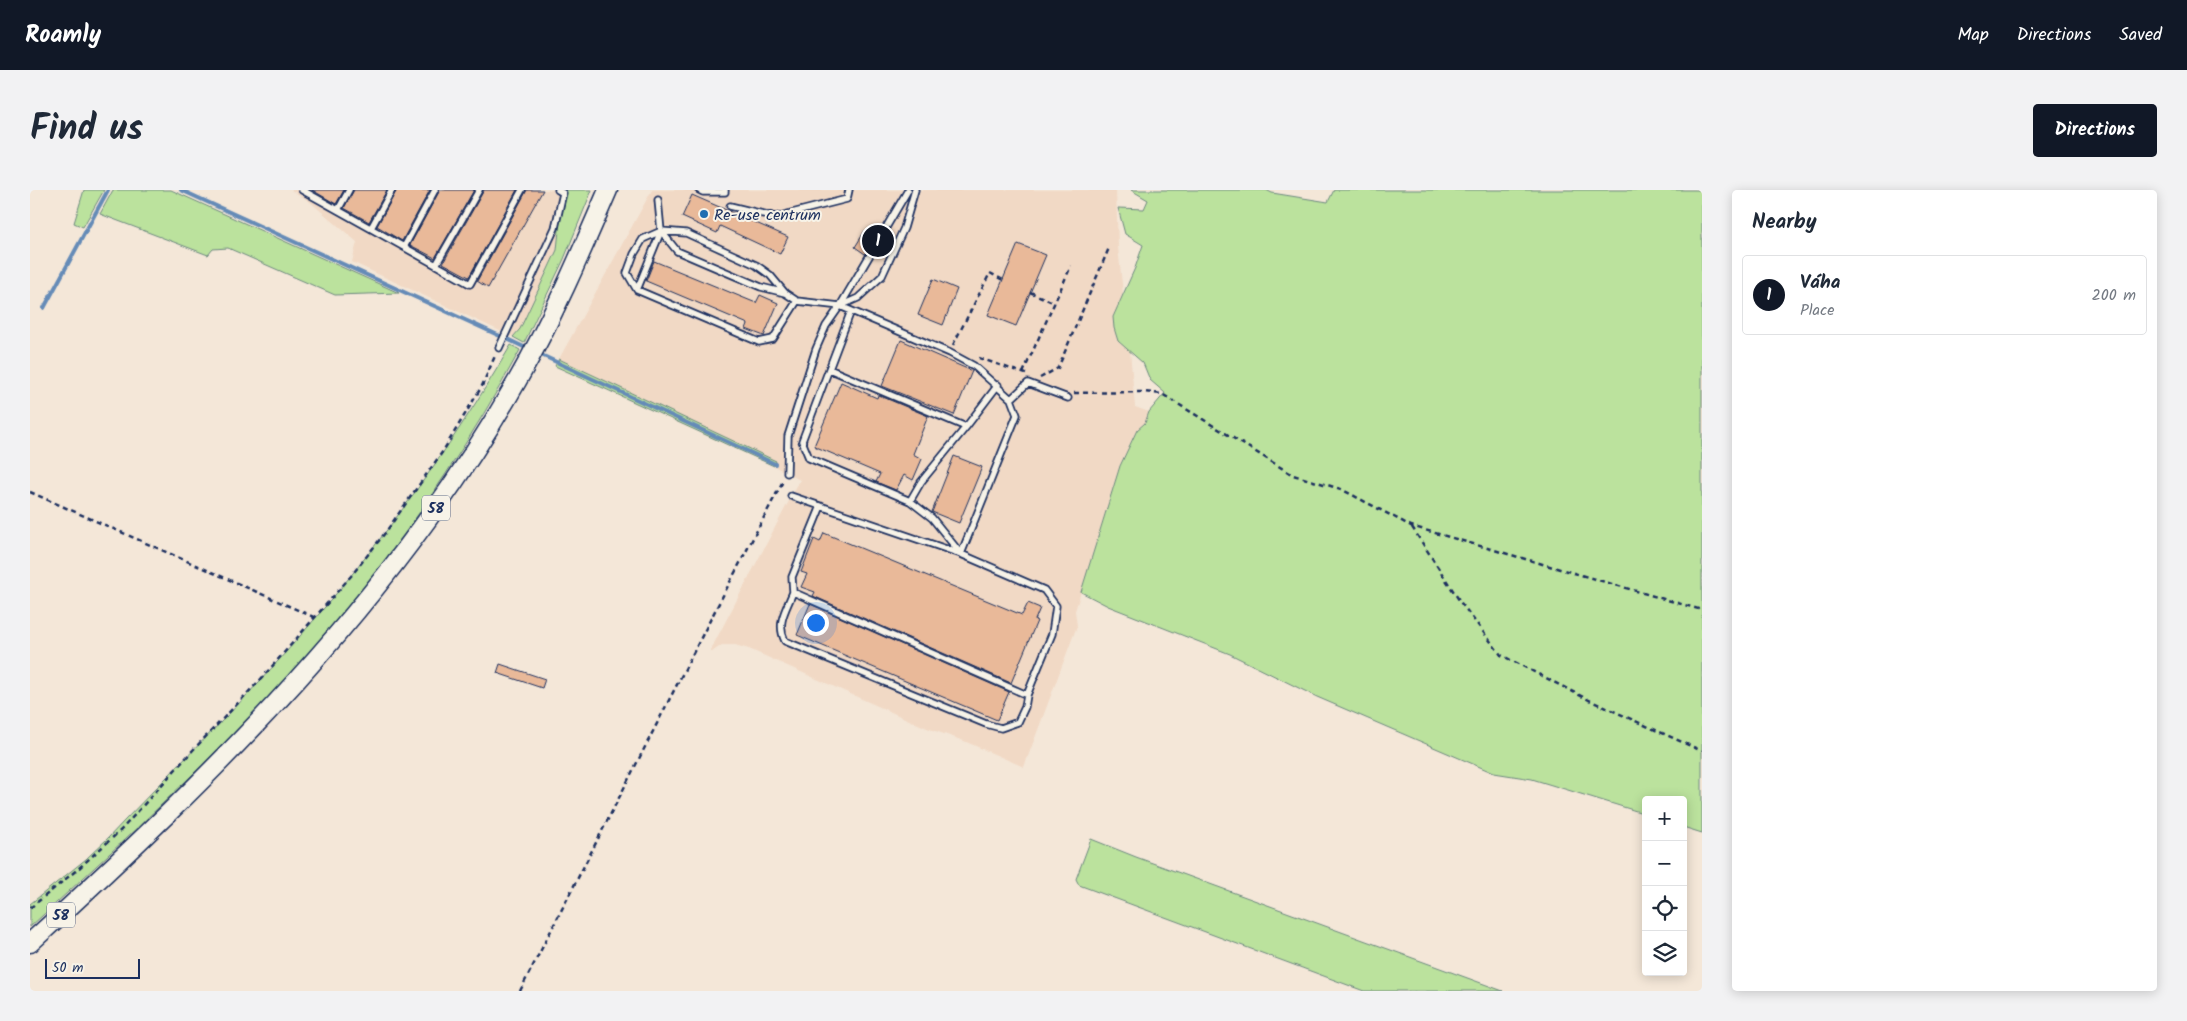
<!DOCTYPE html>
<meta charset="utf-8">
<style>
:root{--surface:#fff;--page:#f2f2f3;--text:#1f2937;--muted:#747a83;--line:#e0e1e3;--accent:#111827}
body{margin:0;font-family:Kalam,sans-serif;background:var(--page);color:var(--text)}
.controls{position:absolute;right:15px;bottom:15px;display:grid;overflow:hidden;border-radius:5px;box-shadow:0 2px 12px #0003}
.controls button{width:45px;height:45px;display:grid;place-items:center;padding:0;border:0;border-bottom:1px solid var(--line);background:var(--surface);color:var(--text);font:25px sans-serif}
.scale{position:absolute;left:15px;bottom:12px;width:95px;box-sizing:border-box;padding-left:5px;border:2px solid #1b2f5e;border-top:0;font-size:14px;line-height:18px;white-space:nowrap;color:#1b2f5e;-webkit-text-stroke:4px #f7f3e8;paint-order:stroke}
.you{position:absolute;left:785px;top:432px;width:18px;height:18px;margin:-12px;border:4px solid #fff;border-radius:50%;background:#1a73e8;box-shadow:0 0 0 8px #1a73e833}
.badge{display:grid;place-items:center;width:32px;height:32px;border-radius:50%;background:var(--accent);color:#fff;font-size:16px;font-weight:700}
.pin{position:absolute;translate:-50% -50%;border:2px solid #fff;box-shadow:0 1px 5px #0006}
.list{margin:0;padding:0;list-style:none}
h2{display:flex;justify-content:space-between;align-items:center;height:65px;margin:0;padding:0 20px;font-size:21px}
h2 small{font-size:16px;font-weight:400;color:var(--muted)}
.list li{display:grid;grid-template-columns:32px 1fr auto;gap:15px;align-items:center;box-sizing:border-box;height:80px;margin:0 10px 10px;padding:0 10px;border:1px solid var(--line);border-radius:5px}
.list b{display:block;font-size:19px;white-space:nowrap}
.list p{margin:0;font-size:16px;white-space:nowrap;color:var(--muted)}
.list em{font-size:16px;font-style:normal;color:var(--muted)}
.icon{flex:none;width:28px;height:28px;fill:none;stroke:currentColor;stroke-width:2;stroke-linecap:round;stroke-linejoin:round}
.map{position:relative;flex:none;width:1672px;height:801px;overflow:hidden;border-radius:5px}
header{display:flex;align-items:center;gap:30px;box-sizing:border-box;height:70px;padding:0 25px;background:var(--accent);color:#fff}
header strong{font-size:24px}
nav{display:flex;gap:28px;margin-inline-start:auto;font-size:18px}
.intro{display:flex;align-items:center;justify-content:space-between;box-sizing:border-box;height:120px;padding:0 30px}
h1{margin:0;font-size:35px}
.button{padding:12px 22px;border-radius:5px;background:var(--accent);color:#fff;font-size:18px;font-weight:700}
main{display:flex;gap:30px;padding:0 30px}
aside{flex:1;background:var(--surface);border-radius:5px;box-shadow:0 2px 12px #0003}
.map>svg:first-child{display:block}
.built{fill:#f1d9c5}
.green{fill:#bbe29d;stroke:#6b887e}
.lines{fill:none;stroke-linecap:round;stroke-linejoin:round}
.stream{stroke:#658bb7;stroke-width:4}
.building{fill:#e9b999;stroke:#1b2f5e}
.service-casing{stroke:#1b2f5e;stroke-width:9}
.primary-casing{stroke:#1b2f5e;stroke-width:21}
.path{stroke:#1b2f5e;stroke-width:2.5;stroke-dasharray:5 4;stroke-linecap:butt}
.service{stroke:#f7f3e8;stroke-width:5.5}
.primary{stroke:#f7f3e8;stroke-width:18}
.poi-dot{fill:#1f6fb2;stroke:#f7f3e8;stroke-width:2}
.labels{text-anchor:middle;stroke-width:4;stroke-linejoin:round;paint-order:stroke}
.shield{fill:#f7f3e8;stroke:#5d6a87;stroke-width:1}
.shield-label{font-size:15px;font-weight:bold;fill:#1b2f5e}
.poi-label{font-size:16px;fill:#1b2f5e;stroke:#f7f3e8;text-anchor:start}
</style>
<header>
<strong>Roamly</strong>
<nav><a>Map</a><a>Directions</a><a>Saved</a></nav>
</header>
<div class="intro"><h1>Find us</h1><a class="button">Directions</a></div>
<main>
<div class="map">
<svg width="1672" height="801" viewBox="0 0 1672 801">
<rect width="100%" height="100%" fill="#f4e7d8"/>
<filter id="ink" filterUnits="userSpaceOnUse"><feTurbulence type="fractalNoise" baseFrequency=".02" numOctaves="2"/><feDisplacementMap in="SourceGraphic" scale="10" xChannelSelector="R" yChannelSelector="G"/><feConvolveMatrix kernelMatrix="1 2 1 2 8 2 1 2 1" color-interpolation-filters="sRGB"/></filter>
<g filter="url(#ink)">
<path class="built" d="M261 0H533L527 60 490 139 483 147 322 72 327 52 279 11Z
M622 0H1086L1088 57 1093 103 1083 127 1084 138 1088 151 1100 161 1105 217 1119 222 1115 233 1107 240 1090 276 1045 421 1047 436 994 577 934 551 897 538 719 459 705 455H692L682 462 680 461 770 290 744 276 746 271 529 169Z"/>
<path class="green" d="M54 0H74L53 37 44 33Z
M83 0H141L369 103 305 105 198 58 183 59 178 65 70 24Z
M533 0H562L534 69 494 153 483 147 490 139 527 60Z
M1101 0H1236L1242 3 1298 12 1304 0H1672V643L1653 637V610H1616V624L1502 589 1464 583 1287 507 1200 464 1078 416 1051 402 1090 276 1107 240 1115 233 1119 222 1135 203 1120 190 1113 173 1088 151 1084 138 1083 127 1105 78 1113 55 1095 44 1088 18 1114 19 1118 10Z
M481 155 490 160C444 245 390 327 330 402 232 525 115 631 0 737V714L56 669 78 648C134 588 194 532 248 471 336 373 414 270 481 155Z
M529 169 746 271 744 276 525 176Z
M1061 649 1106 667 1473 801H1334L1049 695 1046 689Z"/>
<g class="lines">
<path class="stream" d="M151 0 470 146
M14 118 78 0
M477 149 498 159
M507 163 745 274"/>
</g>
<path class="building" d="M282 0H314L306 14Z
M324 0H357L339 32 314 18Z
M367 0H400L372 51 347 36Z
M410 0H444L405 68 380 55Z
M454 0H487L439 87 413 73Z
M497 0H513L458 98 447 91Z
M662 5 758 47 750 64 690 36 687 43 652 27Z
M835 41 845 47 835 64 825 57Z
M988 54 1016 65 986 136 958 125Z
M624 71 726 113 730 105 748 113 734 146 716 139 718 134 616 91Z
M903 89 927 99 913 135 888 125Z
M871 150 942 181 924 225 852 196Z
M811 192 847 208 848 205 898 226 883 264 892 269 883 290 874 285 866 300 846 292 850 284 784 256Z
M924 266 952 277 929 333 902 322Z
M794 343 992 425 998 413 1010 418 1005 430 1007 431 981 493 783 406 785 402 771 397 777 384 771 382 784 349 790 352Z
M780 414 979 502 967 530 767 445Z
M470 474 515 489 512 498 467 483Z"/>
<g class="lines">
<defs>
<path id="service" d="M272 0 440 94 492 0
M669 0 673 2H695V0
M700 16 746 27 817 9 819 0
M308 20 319 0
M341 38 362 0
M631 41 647 61 731 97 755 103
M374 57 405 0
M406 75 449 0
M607 100 631 41 628 10
M767 111 743 149 729 152 607 100 597 83 604 64 613 49 631 41 656 43 726 75 740 85 755 103 767 111 810 116 920 163 944 176 981 209 987 225 931 364 1014 400 1026 416 1022 444 997 505 995 517 988 532 971 538 956 534 755 451C746 433 756 420 763 402L997 505
M810 116 878 0
M469 158 525 38 533 3 528 0
M799 179 821 121
M981 209 998 193 1038 208
M936 237 968 195
M757 283 758 246 786 159 796 136 810 116 828 108 852 86 874 38 885 0
M761 306 931 364
M880 311 891 292 936 237 799 179 772 251 779 268 880 311 902 328 931 364
M763 402 762 387 791 316"/>
<path id="primary" d="M0 753C184 585 363 410 487 191 522 130 550 65 578 0"/>
</defs>
<use href="#service" class="service-casing"/>
<use href="#primary" class="primary-casing"/>
<path class="path" d="M1000 102 1025 113
M923 155 960 83 973 90
M949 168 996 184
M993 183 1041 76
M1010 188 1028 178 1079 58
M1044 203 1114 202 1132 204 1263 285 1311 299 1381 336 1672 420
M0 302 286 428
M1382 337 1431 413 1471 465 1559 510 1672 561
M0 718 48 679 91 640 163 560 231 489 321 386 355 343 413 261 452 196 465 166
M490 801 677 436 753 291"/>
<use href="#service" class="service"/>
<use href="#primary" class="primary"/>
</g>
</g>
<circle class="poi-dot" cx="674" cy="24" r="5"/>
<g class="labels">
<g class="shield">
<rect x="392" y="305.5" width="28" height="25" rx="4"/>
<rect x="17" y="712.5" width="28" height="25" rx="4"/>
</g>
<g class="shield-label">
<text x="406" y="323">58</text>
<text x="31" y="730">58</text>
</g>
<g class="poi-label">
<text x="684" y="30">Re-use centrum</text>
</g>
</g>
</svg>
<div class="controls">
<button>+</button>
<button>−</button>
<button><svg class="icon" aria-label="locate" viewBox="0 0 24 24"><circle cx="12" cy="12" r="6"/><path d="M12 2v4M12 18v4M2 12h4M18 12h4"/></svg></button>
<button><svg class="icon" aria-label="layers" viewBox="0 0 24 24"><path d="M12 4l9 5-9 5-9-5zM3 14l9 5 9-5"/></svg></button>
</div>
<div class="scale">50 m</div>
<div class="you"></div>
<div class="pin badge" style="left:848px;top:51px">1</div>
</div>
<aside>
<h2>Nearby<small></small></h2>
<ul class="list">
<li><span class="badge">1</span><div><b>Váha</b><p>Place</p></div><em>200 m</em></li>
</ul>
</aside>
</main>
